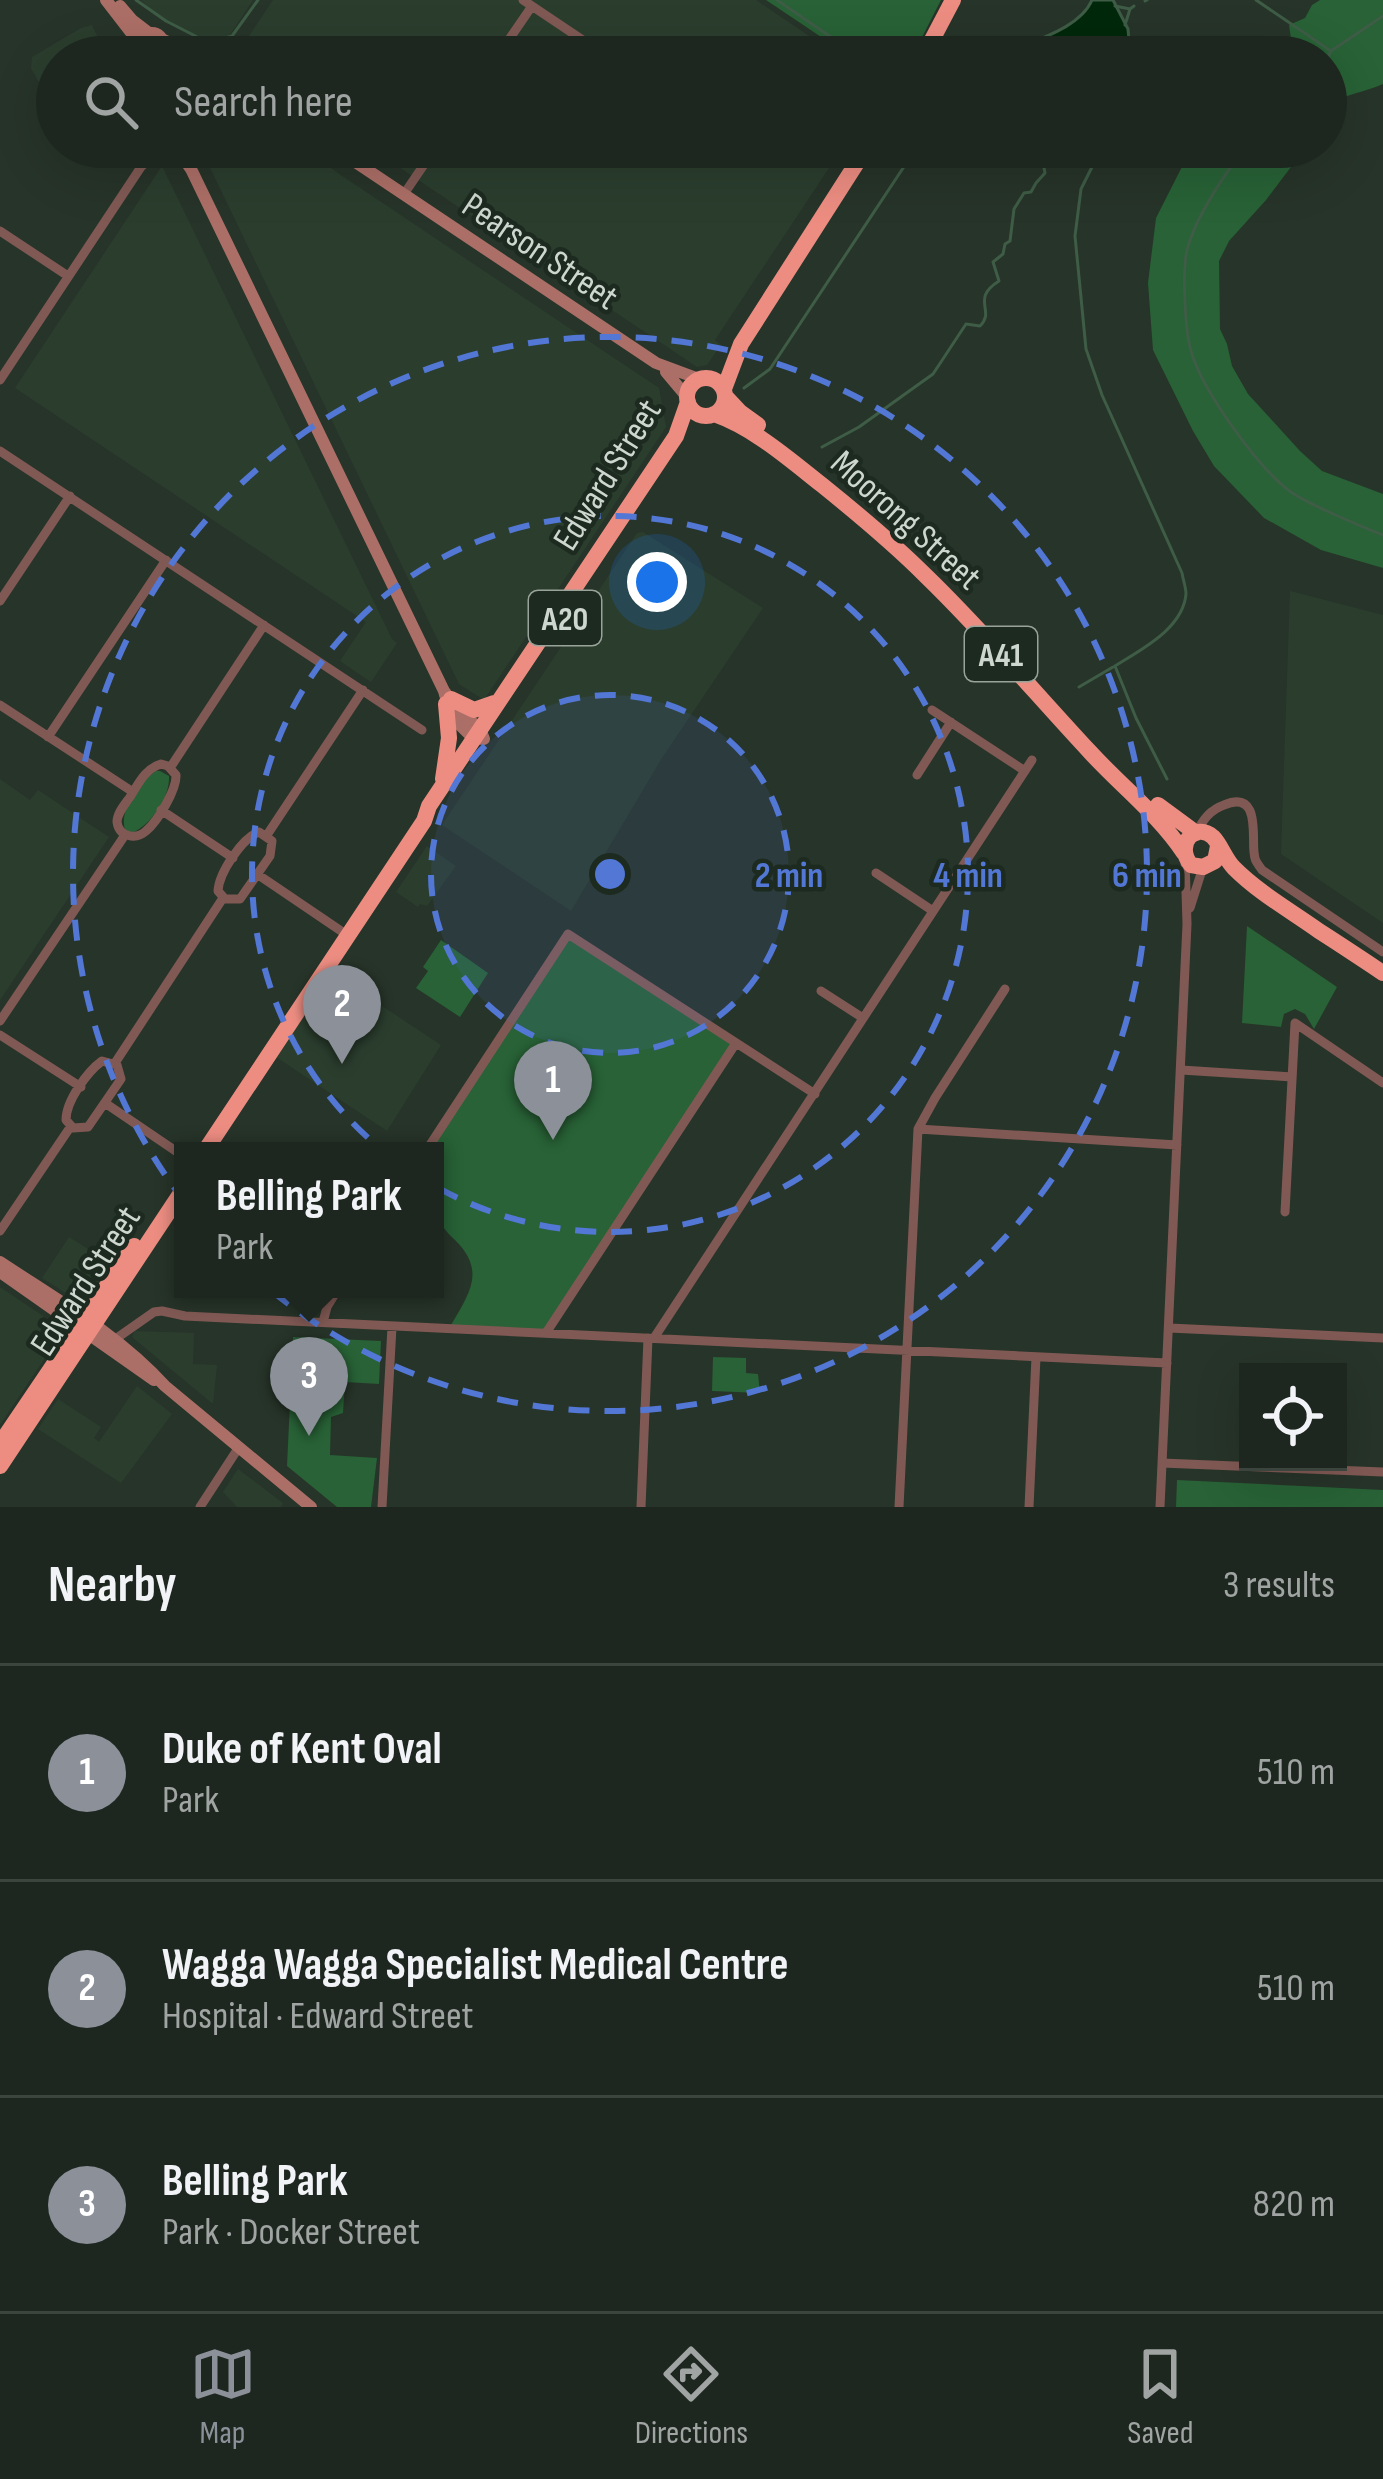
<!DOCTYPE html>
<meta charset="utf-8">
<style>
:root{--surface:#1d271f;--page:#252f28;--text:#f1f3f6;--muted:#a0a5a4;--line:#3b443d;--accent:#8c9099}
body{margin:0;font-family:"Sofia Sans Condensed",sans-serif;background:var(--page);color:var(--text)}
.controls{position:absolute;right:36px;bottom:36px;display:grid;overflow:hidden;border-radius:0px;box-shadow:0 12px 48px #0002}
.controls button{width:108px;height:108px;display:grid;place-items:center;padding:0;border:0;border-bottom:3px solid var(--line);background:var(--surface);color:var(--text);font:60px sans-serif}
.you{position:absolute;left:657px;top:582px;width:42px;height:42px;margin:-30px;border:9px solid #fff;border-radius:50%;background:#1a73e8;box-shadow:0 0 0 18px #1a73e833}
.badge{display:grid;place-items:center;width:78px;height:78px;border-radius:50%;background:var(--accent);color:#fff;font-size:39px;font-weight:700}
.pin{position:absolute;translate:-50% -99px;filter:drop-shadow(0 3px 6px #0008)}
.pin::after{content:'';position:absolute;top:63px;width:42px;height:36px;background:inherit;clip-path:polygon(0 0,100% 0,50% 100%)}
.popup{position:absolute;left:174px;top:1142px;width:270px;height:156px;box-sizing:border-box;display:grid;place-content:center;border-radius:0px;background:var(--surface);filter:drop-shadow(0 3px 9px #0005);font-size:39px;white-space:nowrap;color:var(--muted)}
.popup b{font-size:45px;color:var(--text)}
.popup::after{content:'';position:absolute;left:50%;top:100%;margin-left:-24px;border:24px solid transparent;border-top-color:var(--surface)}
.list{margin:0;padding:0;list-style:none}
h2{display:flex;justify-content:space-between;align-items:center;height:156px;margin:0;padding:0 48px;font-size:51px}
h2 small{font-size:39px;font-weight:400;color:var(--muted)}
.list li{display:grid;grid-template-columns:78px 1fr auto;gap:36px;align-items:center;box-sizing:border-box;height:216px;padding:0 48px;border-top:3px solid var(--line)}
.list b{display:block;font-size:45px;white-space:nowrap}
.list p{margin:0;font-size:39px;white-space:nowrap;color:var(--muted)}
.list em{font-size:39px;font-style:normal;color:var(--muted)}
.icon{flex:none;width:66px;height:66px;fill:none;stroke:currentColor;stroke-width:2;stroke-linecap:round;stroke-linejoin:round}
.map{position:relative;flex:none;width:1383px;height:1507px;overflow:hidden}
.search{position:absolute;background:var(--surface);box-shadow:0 12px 48px #0002;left:36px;right:36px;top:36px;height:132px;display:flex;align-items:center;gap:30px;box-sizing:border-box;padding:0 42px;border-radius:66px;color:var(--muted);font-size:45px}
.sheet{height:804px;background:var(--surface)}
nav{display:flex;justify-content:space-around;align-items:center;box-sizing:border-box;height:168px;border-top:3px solid var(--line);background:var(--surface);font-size:33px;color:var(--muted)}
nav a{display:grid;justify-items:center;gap:6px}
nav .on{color:var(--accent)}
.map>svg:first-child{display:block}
.built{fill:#2b3e2e}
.green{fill:#286236}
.water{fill:#00280b;stroke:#3e5c46;stroke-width:3}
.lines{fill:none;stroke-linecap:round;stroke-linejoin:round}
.stream{stroke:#3e5c46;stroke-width:3}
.street{stroke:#805954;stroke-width:9}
.secondary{stroke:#ac6f67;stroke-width:12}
.highway{stroke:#ed8d82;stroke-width:16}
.ring{fill:none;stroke:#5277d5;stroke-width:6;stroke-dasharray:21 15}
.labels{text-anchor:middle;stroke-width:9;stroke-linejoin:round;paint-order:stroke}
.shield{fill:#1d2a1f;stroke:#99a39a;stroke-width:3}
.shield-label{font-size:33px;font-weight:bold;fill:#ced7cf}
.street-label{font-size:36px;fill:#ced7cf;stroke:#1d2a1f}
.centre{fill:#5277d5;stroke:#1d2a1f;stroke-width:6}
.ring-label{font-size:36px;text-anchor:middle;font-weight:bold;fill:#5277d5;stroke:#1d2a1f;stroke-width:9;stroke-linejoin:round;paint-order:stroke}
</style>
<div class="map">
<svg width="1383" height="1507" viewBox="0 0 1383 1507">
<rect width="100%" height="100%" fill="#273429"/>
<path class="built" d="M141 0H253L226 41 203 42 159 18Z
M273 0H756L840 57H235Z
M92 25 107 57H57V106L51 104 31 68 32 57 81 28Z
M200 147H299L659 388 666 427 484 700 459 684Z
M369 147H843L715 340 721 345 707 365 697 367Z
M162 166 392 639 397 643 371 682 340 661 366 622 15 388Z
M643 532 763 608 662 758 571 911 442 825 637 533Z
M1290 591 1383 615V923L1281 854Z
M0 779 30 800 38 790 109 837 0 1000Z
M427 846 456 866 427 906 420 904 418 907 396 892Z
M328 970 441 1045 387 1131 270 1053Z
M69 1237 110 1263 83 1304 42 1278Z
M0 1287 43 1316 52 1325 55 1339 51 1349 0 1425Z
M135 1331 194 1333 193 1364 217 1365 213 1404 132 1337Z
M137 1386 172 1414 121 1483 38 1429 58 1399 101 1427 94 1438 99 1442Z
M238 1469 283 1503 281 1507H237L223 1492Z"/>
<path class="green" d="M766 0H941L912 57H851Z
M1320 0H1383V84C1364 93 1340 94 1326 109V57H1280L1292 45 1289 25 1305 18 1312 5Z
M1192 147H1306L1266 200 1229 241 1219 261 1220 329 1227 344 1232 366 1248 394 1300 451 1322 471 1383 494V568L1321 550 1264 518 1214 466 1193 431 1153 350 1148 283 1156 218Z
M156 771H160L169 776C170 798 152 824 132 833L125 830C119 810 138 782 156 771Z
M1247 926 1337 987 1314 1029 1305 1014 1295 1009 1284 1014 1281 1027 1242 1023Z
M568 934 736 1043 546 1333 451 1325C470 1292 486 1271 455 1240 446 1232 437 1221 435 1208 432 1191 435 1169 435 1151H426Z
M441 940 488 973 460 1017 416 988 428 971 423 967Z
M293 1337 381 1341 379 1384 345 1382 343 1413 331 1417 330 1455 377 1458 371 1507H337L287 1466Z
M713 1357 746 1358V1373L758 1374 760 1393 712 1391Z
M1177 1480 1383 1490V1507H1176Z"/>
<path class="water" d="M1092 0H1113L1128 29 1129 40 1123 57H1086L1091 45 1090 40 1078 55 1073 57H998C1026 42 1079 31 1092 0Z"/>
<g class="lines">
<path class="stream" d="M136 0 166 21 209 43 232 36 258 0
M777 0 860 57
M1256 0 1331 51
M1145 1 1147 0
M1115 6 1130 9
M1125 25 1130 9 1134 6
M1326 62 1331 51 1383 16
M1102 147 1081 189 1075 236 1086 349 1102 395 1182 573C1183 580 1186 587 1186 594 1183 629 1140 650 1115 666L1136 718 1167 779
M1245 147C1225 174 1195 218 1187 250 1182 272 1185 330 1191 351 1202 390 1258 468 1291 492 1310 505 1360 526 1383 535
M744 388 770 369 917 147
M822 447 859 427 933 374 966 324 980 326C996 311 970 299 999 281L993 262 1003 254 1005 244 1010 241 1014 209 1024 193 1031 192 1036 183 1045 173 1040 147
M1079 687 1113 667"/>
<path class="street" d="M523 0 608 57
M497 57 532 6
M404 194 436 147
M0 231 68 276
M0 380 141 167 163 147
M0 451 422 730
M0 601 70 496
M0 705 133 792
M932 710 1025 771
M48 737 166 560
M161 764 168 766 176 775C177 789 158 821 146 831 136 840 119 837 117 822 117 813 125 804 130 797 139 783 145 769 161 764Z
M170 768 264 625
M917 775 951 722
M161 810 233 858
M259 832 272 841 270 856 240 899H225L218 891C219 873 242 838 259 832Z
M1197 833C1202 820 1210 810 1224 805 1260 790 1252 834 1254 852 1255 862 1256 861 1262 870L1383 952
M267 835 363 690
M876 873 933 911
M257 874 347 935
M1190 908 1203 867
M821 991 863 1018
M0 1021 125 835
M1295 1023 1383 1083
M0 1035 81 1087
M102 1061 117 1065 121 1079 88 1127 73 1128 66 1120C66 1101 87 1072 102 1061Z
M115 1063 223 898
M1181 1070 1292 1077
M105 1103 183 1156
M918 1129 1177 1145
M426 1151 568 934 815 1094
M1285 1212 1295 1023
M0 1231 71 1126
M323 1322 327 1307 338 1289
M1169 1328 1383 1338
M546 1333 736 1043
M654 1338 1032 760
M114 1340 154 1312 162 1311 185 1316 1167 1363
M1162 1463 1383 1472
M200 1507 239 1447
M382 1507 392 1327
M641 1507 648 1338
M899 1507 918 1129 935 1098 1005 989
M1029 1507 1036 1357
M1160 1507 1187 924 1185 859"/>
<path class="secondary" d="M106 0 140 44
M120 6 132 20 149 33
M141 44a11 11 0 1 1 22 0a11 11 0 1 1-22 0Z
M162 39 198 57
M176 147 191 169 444 691 451 716 473 738 484 739 480 729 459 711 444 691
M333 147 656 363 699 379
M666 372 687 397
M0 1262C57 1300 119 1335 165 1386L311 1507
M0 1272 154 1380"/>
<path class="highway" d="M923 57 953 0
M687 397a19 19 0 1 1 38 0a19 19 0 1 1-38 0Z
M724 389 741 344 867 147
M725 396 740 412 758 425
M714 414C754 428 789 459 822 485 858 514 893 543 926 576 984 632 1035 693 1090 752 1121 786 1158 814 1184 853
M451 699 474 710 494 703
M443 779 449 738 446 704
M1158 805 1196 833
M1218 846 1215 861 1203 867 1191 865C1174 844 1196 821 1213 837 1221 845 1225 859 1234 868 1259 893 1291 911 1319 931 1341 945 1362 959 1383 973
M205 1151 424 821 429 806 676 436 688 402
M0 1444 134 1246
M0 1466 183 1190"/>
</g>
<circle cx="610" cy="874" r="179" fill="#5277d5" fill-opacity=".12"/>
<g class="ring">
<circle cx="610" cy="874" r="179"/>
<circle cx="610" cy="874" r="358"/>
<circle cx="610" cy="874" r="537"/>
</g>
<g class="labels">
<g class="shield">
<rect x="529" y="591" width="72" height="54" rx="9"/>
<rect x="965" y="627" width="72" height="54" rx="9"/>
</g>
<g class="shield-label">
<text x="565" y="630">A20</text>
<text x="1001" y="666">A41</text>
</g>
<g class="street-label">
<text transform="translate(541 250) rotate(34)" y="13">Pearson Street</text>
<text transform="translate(606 474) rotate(-58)" y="13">Edward Street</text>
<text transform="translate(907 519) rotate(42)" y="13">Moorong Street</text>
<text transform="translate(84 1280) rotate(-57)" y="13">Edward Street</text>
</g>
</g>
<circle cx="610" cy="874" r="18" class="centre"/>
<g class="ring-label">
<text x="789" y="887">2 min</text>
<text x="968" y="887">4 min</text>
<text x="1147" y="887">6 min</text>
</g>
</svg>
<div class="controls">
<button><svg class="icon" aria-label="locate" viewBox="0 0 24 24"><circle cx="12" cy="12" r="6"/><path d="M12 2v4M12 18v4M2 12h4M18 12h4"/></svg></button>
</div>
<div class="you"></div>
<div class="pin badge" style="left:553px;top:1140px">1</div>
<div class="pin badge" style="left:342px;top:1064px">2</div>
<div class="pin badge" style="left:309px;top:1436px">3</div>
<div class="popup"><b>Belling Park</b>Park</div>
<div class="search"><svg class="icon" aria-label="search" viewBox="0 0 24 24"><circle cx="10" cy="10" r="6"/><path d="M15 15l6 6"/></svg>Search here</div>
</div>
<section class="sheet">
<h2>Nearby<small>3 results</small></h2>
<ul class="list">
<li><span class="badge">1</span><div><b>Duke of Kent Oval</b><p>Park</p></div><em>510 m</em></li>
<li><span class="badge">2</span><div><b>Wagga Wagga Specialist Medical Centre</b><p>Hospital · Edward Street</p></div><em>510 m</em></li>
<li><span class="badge">3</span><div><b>Belling Park</b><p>Park · Docker Street</p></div><em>820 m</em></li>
</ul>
</section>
<nav>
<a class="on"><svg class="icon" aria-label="map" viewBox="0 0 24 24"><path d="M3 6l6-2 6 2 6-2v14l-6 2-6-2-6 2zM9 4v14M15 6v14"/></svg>Map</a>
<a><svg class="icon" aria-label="directions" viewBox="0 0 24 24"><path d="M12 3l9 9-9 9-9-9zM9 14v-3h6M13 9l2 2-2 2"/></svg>Directions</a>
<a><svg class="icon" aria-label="saved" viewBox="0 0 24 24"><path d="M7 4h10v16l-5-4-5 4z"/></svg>Saved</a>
</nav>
